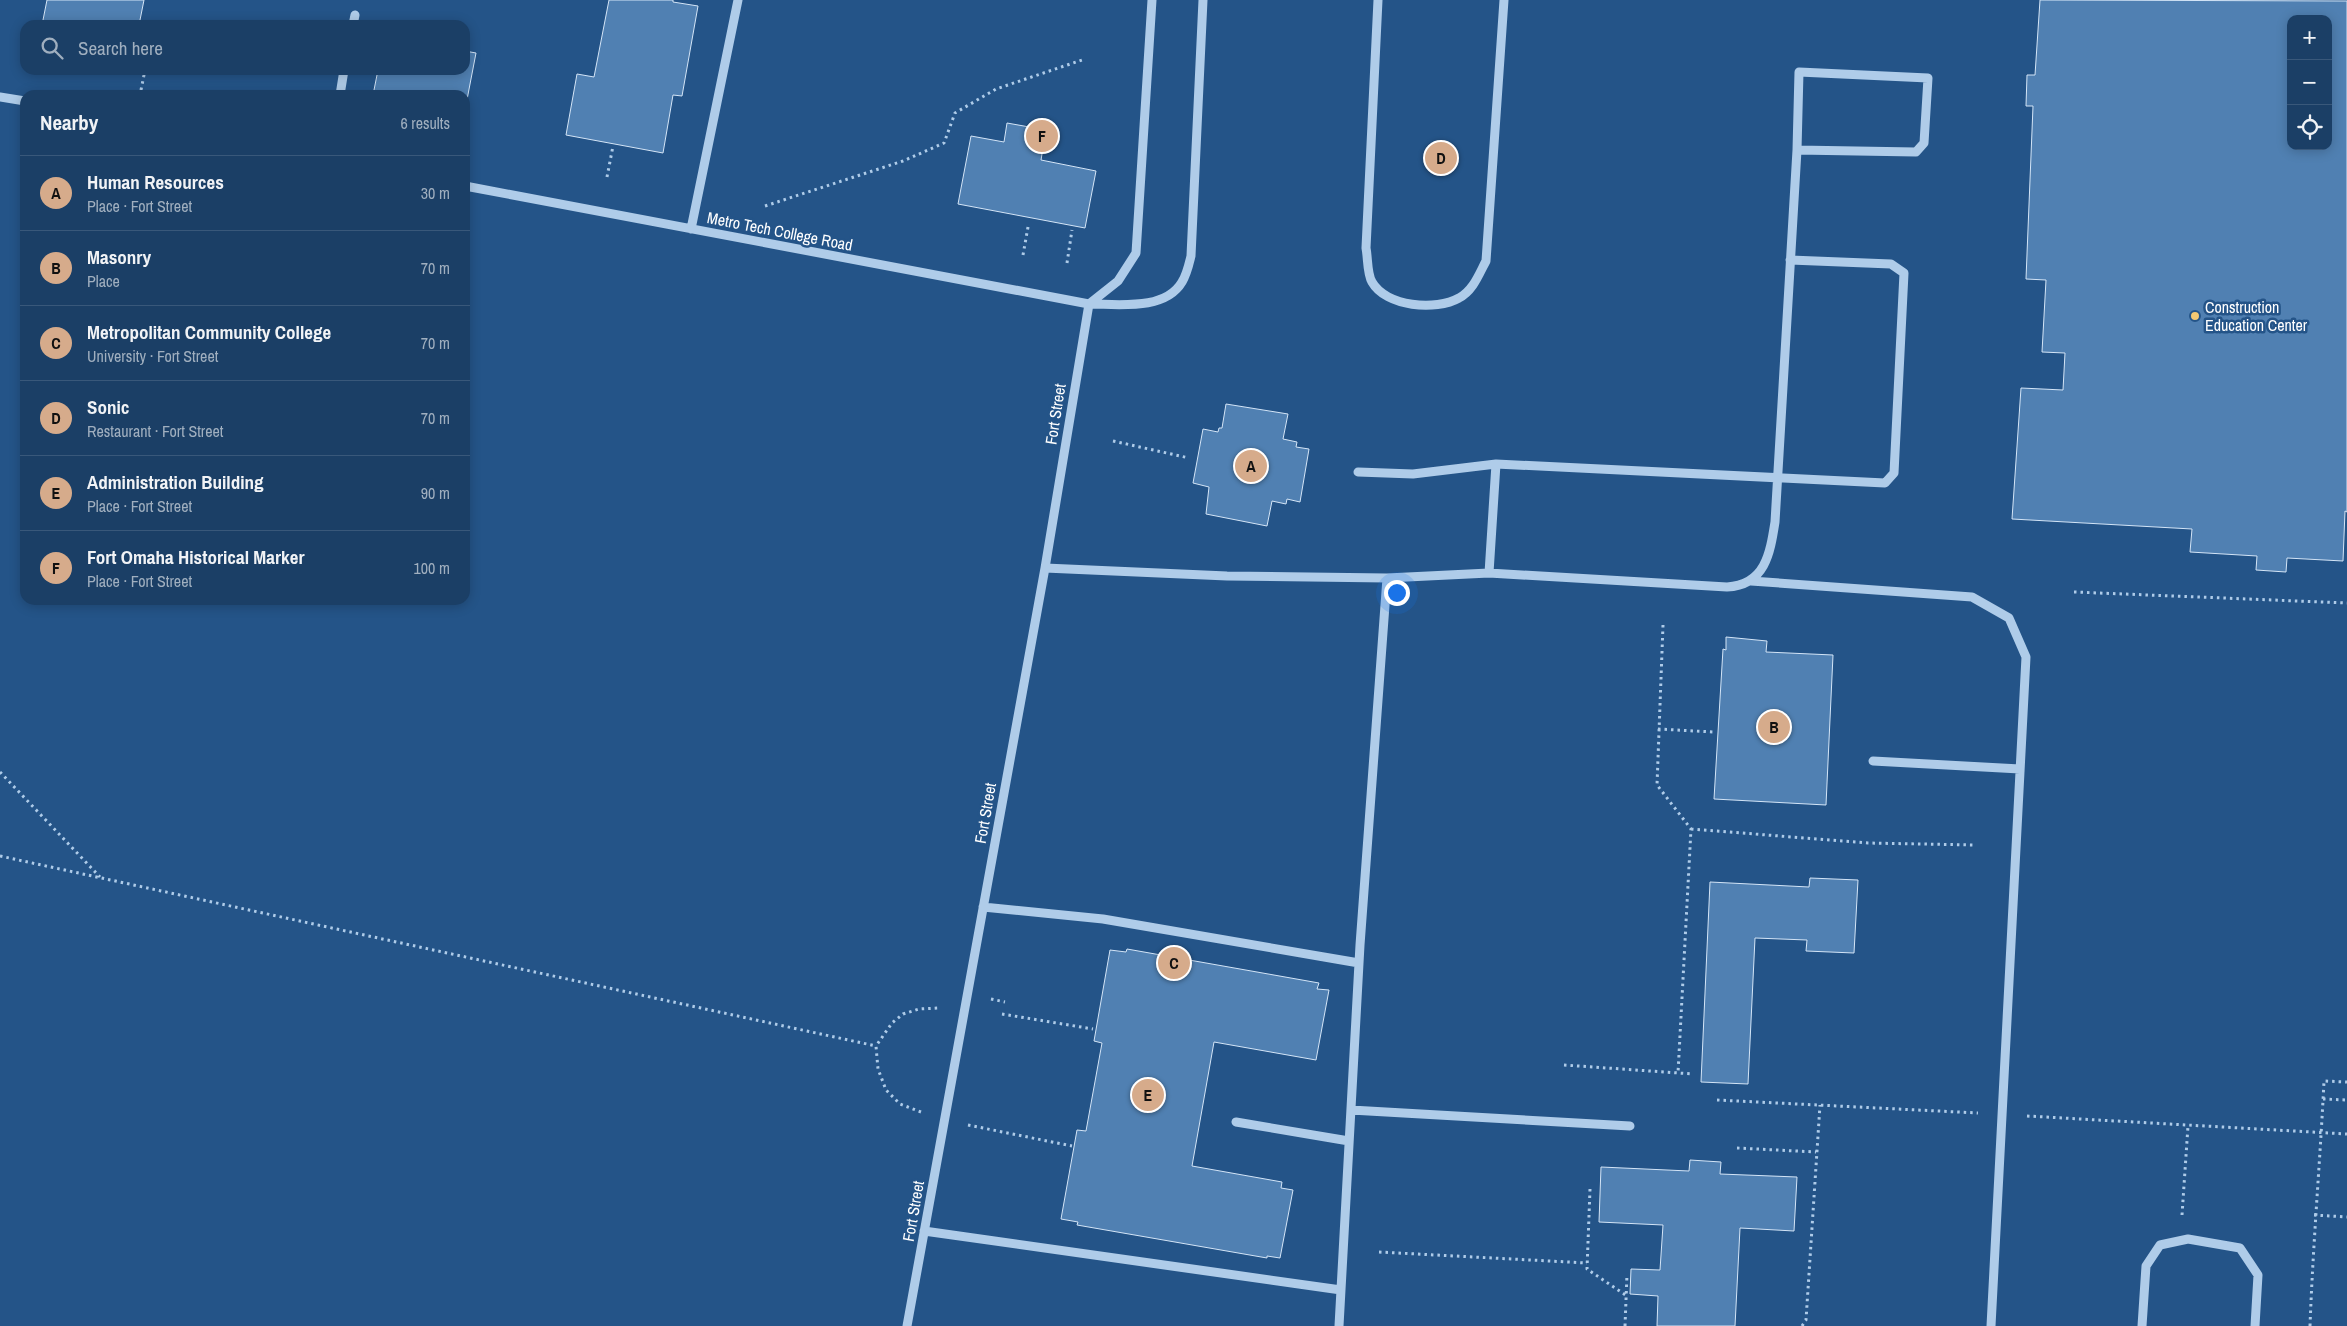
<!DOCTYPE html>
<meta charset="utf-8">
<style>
:root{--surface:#1b3f66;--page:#24466c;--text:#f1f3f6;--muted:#a0afbf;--line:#39587a;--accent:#d6ab8b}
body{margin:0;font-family:"Archivo Narrow",sans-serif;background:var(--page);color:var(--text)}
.controls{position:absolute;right:15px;top:15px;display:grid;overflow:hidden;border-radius:10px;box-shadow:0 2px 12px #0003}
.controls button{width:45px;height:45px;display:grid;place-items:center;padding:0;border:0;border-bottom:1px solid var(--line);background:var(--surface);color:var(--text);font:25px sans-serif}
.you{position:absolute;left:1396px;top:592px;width:18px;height:18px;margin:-12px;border:4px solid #fff;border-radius:50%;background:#1a73e8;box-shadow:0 0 0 8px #1a73e833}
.badge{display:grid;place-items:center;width:32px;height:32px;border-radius:50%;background:var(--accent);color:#111;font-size:16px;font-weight:700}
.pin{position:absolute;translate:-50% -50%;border:2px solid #fff;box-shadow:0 1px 5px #0006}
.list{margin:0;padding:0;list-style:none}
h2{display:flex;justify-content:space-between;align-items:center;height:65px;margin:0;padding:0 20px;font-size:21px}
h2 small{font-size:16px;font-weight:400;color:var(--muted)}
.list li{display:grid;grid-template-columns:32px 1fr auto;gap:15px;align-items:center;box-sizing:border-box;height:75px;padding:0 20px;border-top:1px solid var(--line)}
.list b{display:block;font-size:19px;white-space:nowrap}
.list p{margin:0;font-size:16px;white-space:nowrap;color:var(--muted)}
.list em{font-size:16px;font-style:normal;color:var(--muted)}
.icon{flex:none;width:28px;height:28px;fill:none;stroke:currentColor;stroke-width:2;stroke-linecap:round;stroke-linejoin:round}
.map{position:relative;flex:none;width:2347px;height:1326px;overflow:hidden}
.search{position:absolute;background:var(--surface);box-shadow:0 2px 12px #0003;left:20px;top:20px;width:450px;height:55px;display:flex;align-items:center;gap:12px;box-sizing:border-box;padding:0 18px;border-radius:15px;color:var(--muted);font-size:19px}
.panel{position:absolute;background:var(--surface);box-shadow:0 2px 12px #0003;left:20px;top:90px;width:450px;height:515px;border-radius:15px}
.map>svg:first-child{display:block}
.building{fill:#5080b2;stroke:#d4e5f7;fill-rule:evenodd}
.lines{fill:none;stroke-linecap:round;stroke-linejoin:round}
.path{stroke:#afcce9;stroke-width:3;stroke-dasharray:2.5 4;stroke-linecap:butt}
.minor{stroke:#afcce9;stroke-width:9}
.poi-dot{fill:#f4c973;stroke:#245488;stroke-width:2}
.labels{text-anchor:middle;stroke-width:5;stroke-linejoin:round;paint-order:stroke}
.street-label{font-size:16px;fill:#fff;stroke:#245488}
.poi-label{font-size:16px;fill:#fff;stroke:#245488;text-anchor:start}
</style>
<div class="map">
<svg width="2347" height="1326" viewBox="0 0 2347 1326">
<rect width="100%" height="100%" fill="#245488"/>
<path class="building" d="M47 0H144L139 25H42Z
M609 0H673V2L698 6 682 96 673 95 663 153 566 135 577 74 594 77Z
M2040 0 2347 1V512L2345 511 2343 561 2287 558 2286 572 2256 570 2257 556 2190 552 2192 529 2012 519 2021 388 2063 390 2065 353 2042 352 2046 280 2026 279 2033 106H2026L2027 75H2035ZM2291 19H2328V146H2291Z
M465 51 476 53 465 110V95H373L378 70H465Z
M105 70H123V73Z
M1007 123 1046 130 1041 160 1096 171 1085 228 958 204 971 136 1004 142Z
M1226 404 1288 414 1283 439 1297 442 1296 447 1309 449 1300 502 1287 499 1286 504 1272 501 1267 526 1206 514 1209 487 1193 483 1203 429 1218 432 1219 428H1222Z
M1726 637 1767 641 1766 652 1833 655 1826 805 1714 799 1723 649 1726 650Z
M1810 878 1858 880 1854 953 1806 951 1807 940 1755 938 1748 1084 1701 1082 1710 882 1809 887Z
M1127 949 1319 983 1317 989 1329 990 1316 1060 1214 1042 1192 1166 1282 1182 1281 1188 1293 1190 1280 1258 1267 1256V1258L1077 1225 1078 1222 1061 1219 1077 1130 1086 1131 1102 1043 1094 1041 1110 950 1126 952Z
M1690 1160 1721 1162 1720 1174 1797 1177 1794 1231 1740 1228 1735 1326H1657L1658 1296 1630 1294 1631 1269 1660 1270 1663 1225 1599 1222 1601 1167 1689 1171Z"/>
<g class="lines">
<path class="path" d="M141 90 145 70
M607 177 613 146
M765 206 903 161 944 143 955 113 996 89 1085 59
M1023 255 1028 227
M1067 263 1072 230
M1113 441 1189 458
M2074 592 2347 603
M1663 625 1657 785 1691 829 1678 1073
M1658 729 1713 732
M0 772 100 877
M1691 829 1868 843 1973 845
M0 856 876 1046
M991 999 1005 1002
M1002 1014 1093 1029
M1564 1065 1693 1074
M2323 1099 2347 1100
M1717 1100 1978 1113
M921 1112 900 1104 886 1090 878 1069 876 1046 892 1023 903 1014 919 1009 938 1008
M2027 1116 2347 1134
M968 1125 1072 1146
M1737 1148 1816 1152
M1590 1189 1587 1269 1627 1296
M2182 1215 2188 1126
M2314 1215 2347 1217
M1379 1252 1587 1263
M1625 1326 1627 1274
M1802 1326 1806 1320 1820 1105
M2310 1326C2313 1244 2320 1163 2324 1081L2347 1082"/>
<path class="minor" d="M1378 0 1366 248C1368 258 1367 274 1372 282 1386 307 1436 311 1459 298 1473 291 1479 274 1486 261L1504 0
M353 25 355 15
M340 95 344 70
M0 97 25 101
M465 186 1089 304C1118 304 1165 311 1182 282 1187 274 1189 264 1191 256L1203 0
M691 229 738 0
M1358 472 1413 474 1496 464
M1045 568 1227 576 1387 578 1489 573 1727 587C1765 585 1770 554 1775 522L1797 150 1799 72 1928 78 1924 143 1916 152 1797 150
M1489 573 1496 464 1885 483 1894 473 1904 273 1891 264 1790 260
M1751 581 1972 597 2009 618 2026 657 1991 1326
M1873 761 2020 769
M983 907 1103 919 1359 963
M1351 1110 1630 1126
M1236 1122 1349 1141
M924 1231 1341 1290
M907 1326 1045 568 1089 304 1118 281 1136 253 1152 0
M1339 1326 1360 945 1387 578
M2142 1326 2146 1266 2160 1245 2188 1239 2240 1248 2258 1275 2255 1326"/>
</g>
<circle class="poi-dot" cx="2195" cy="316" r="5"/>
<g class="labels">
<g class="street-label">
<text transform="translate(780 231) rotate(11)" y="6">Metro Tech College Road</text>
<text transform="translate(1055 414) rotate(-81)" y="6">Fort Street</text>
<text transform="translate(985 813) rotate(-80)" y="6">Fort Street</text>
<text transform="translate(913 1211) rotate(-80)" y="6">Fort Street</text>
</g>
<g class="poi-label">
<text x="2205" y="313">Construction<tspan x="2205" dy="18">Education Center</tspan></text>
</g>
</g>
</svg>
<div class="controls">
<button>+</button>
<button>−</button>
<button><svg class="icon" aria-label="locate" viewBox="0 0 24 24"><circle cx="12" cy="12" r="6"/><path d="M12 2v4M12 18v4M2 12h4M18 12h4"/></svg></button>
</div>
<div class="you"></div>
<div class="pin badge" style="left:1251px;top:466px">A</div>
<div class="pin badge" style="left:1774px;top:727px">B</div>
<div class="pin badge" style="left:1174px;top:963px">C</div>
<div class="pin badge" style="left:1441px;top:158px">D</div>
<div class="pin badge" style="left:1148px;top:1095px">E</div>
<div class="pin badge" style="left:1042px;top:136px">F</div>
<div class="search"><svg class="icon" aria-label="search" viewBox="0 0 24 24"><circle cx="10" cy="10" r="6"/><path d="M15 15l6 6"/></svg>Search here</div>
<section class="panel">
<h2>Nearby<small>6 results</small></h2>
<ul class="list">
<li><span class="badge">A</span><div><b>Human Resources</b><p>Place · Fort Street</p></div><em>30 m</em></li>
<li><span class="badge">B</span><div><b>Masonry</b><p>Place</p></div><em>70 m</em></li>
<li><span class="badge">C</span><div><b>Metropolitan Community College</b><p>University · Fort Street</p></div><em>70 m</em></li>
<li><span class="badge">D</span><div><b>Sonic</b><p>Restaurant · Fort Street</p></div><em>70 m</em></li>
<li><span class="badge">E</span><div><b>Administration Building</b><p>Place · Fort Street</p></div><em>90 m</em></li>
<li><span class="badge">F</span><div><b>Fort Omaha Historical Marker</b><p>Place · Fort Street</p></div><em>100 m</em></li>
</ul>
</section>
</div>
